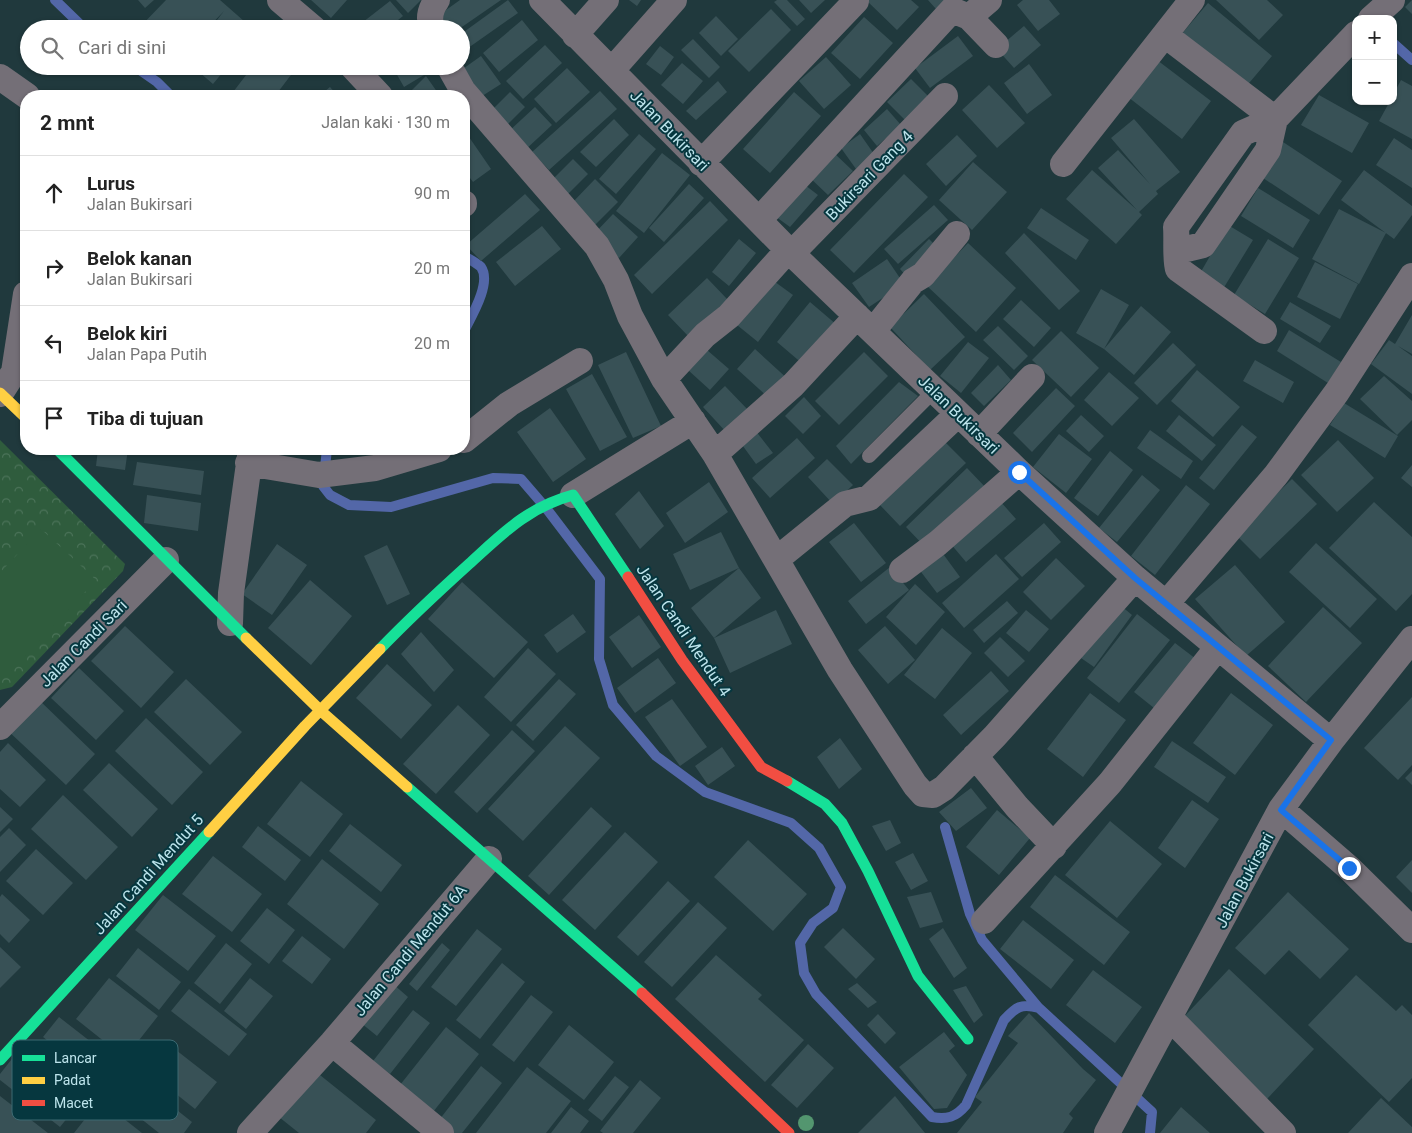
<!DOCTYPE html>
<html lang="id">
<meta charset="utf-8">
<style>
:root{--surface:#fff;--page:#f6f6f6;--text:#222;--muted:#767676;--line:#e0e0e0}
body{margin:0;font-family:Roboto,sans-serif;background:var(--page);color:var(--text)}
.controls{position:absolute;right:15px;top:15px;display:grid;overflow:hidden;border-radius:10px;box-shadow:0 1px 4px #0004}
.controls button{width:45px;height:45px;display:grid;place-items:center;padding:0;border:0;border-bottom:1px solid var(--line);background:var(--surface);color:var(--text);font:25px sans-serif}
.stop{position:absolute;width:15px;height:15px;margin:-11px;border:4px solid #1a73e8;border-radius:50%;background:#fff}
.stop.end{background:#1a73e8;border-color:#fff;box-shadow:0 1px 5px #0008}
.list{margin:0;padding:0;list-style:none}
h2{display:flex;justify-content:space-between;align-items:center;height:65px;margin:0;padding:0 20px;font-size:21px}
h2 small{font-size:16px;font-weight:400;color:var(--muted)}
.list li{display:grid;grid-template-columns:32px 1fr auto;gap:15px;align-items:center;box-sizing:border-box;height:75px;padding:0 20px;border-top:1px solid var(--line)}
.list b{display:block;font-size:19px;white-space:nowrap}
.list p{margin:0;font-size:16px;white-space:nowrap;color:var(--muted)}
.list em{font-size:16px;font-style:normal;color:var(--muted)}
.icon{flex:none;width:28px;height:28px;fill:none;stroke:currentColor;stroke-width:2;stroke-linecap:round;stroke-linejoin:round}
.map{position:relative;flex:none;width:1412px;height:1133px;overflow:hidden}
.search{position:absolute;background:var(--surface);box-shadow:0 1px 4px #0004;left:20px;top:20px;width:450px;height:55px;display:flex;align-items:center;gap:12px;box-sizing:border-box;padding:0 18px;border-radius:28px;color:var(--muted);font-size:19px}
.panel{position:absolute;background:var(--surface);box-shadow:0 1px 4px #0004;left:20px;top:90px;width:450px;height:365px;border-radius:20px}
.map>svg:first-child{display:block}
.park{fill:url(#park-crowns)}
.pitch{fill:#2f5c3d}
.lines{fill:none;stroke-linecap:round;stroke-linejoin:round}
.stream{stroke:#5367a8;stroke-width:10}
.building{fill:#385156}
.lane{stroke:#746f77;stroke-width:14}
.street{stroke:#746f77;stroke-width:26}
.fast{stroke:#16e098;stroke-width:11}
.slow{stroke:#ffcf43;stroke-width:11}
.jam{stroke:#f24e42;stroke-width:11}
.tree{fill:#53966f}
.route{stroke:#1a73e8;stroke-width:6}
.labels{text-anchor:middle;stroke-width:4;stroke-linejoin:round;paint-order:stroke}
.street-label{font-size:16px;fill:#bde4ec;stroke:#06373f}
.key{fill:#06373f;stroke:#3d6b73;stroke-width:1}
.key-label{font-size:14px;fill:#bde4ec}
</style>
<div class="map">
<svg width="1412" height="1133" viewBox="0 0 1412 1133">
<defs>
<pattern id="park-crowns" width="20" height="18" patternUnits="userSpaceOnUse" patternTransform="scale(1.25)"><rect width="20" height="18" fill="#2f5c3d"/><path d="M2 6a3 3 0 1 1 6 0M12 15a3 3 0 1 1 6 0" fill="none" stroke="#4b7359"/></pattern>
</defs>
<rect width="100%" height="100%" fill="#20393d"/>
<path class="park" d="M0 440 125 564 123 571 12 687 0 690Z"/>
<path class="pitch" d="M41 529 96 580 11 671 0 661V573Z"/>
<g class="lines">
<path class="stream" d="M55 0 85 29
M1393 43 1412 60
M134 66 157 82 171 96
M464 256C469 259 477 263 481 267 492 283 471 317 464 331
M327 449 323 486 330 495 349 505 391 507 493 478 521 479 546 508 600 579 599 659 613 705 656 756 705 792 791 823 819 848 841 887 833 908 813 923 800 943 804 973 816 994 932 1117C947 1120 956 1117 966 1105L1004 1020C1016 1007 1021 1003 1039 1008L1152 1112 1150 1133
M945 827 970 914 982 940 1038 1007"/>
</g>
<path class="building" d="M138 0H154L145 8Z
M166 0H220L253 29H210L224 11 207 29H138Z
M311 0H347L331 18Z
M396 0H421L408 13Z
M460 0H501L459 29H448L439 15Z
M508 0 518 13 461 53V34Z
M629 0H641L637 6Z
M777 0H787L805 19 797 26 774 2Z
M799 0H825L811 13Z
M866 0H911L919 7 897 30Z
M928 0H946L936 9Z
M1023 0H1049L1060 14 1038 31 1017 5Z
M1216 0H1267L1283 15 1259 40Z
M1412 0V14L1405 7Z
M390 1 403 16 387 29H354Z
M1208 3 1272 56 1244 89 1180 36Z
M771 9 791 30 749 72 728 51Z
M716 16 738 39 721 56 699 33Z
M864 17 893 43 860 79 831 53Z
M522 20 538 40 499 72 483 53Z
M416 23 420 29H403Z
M1024 26 1041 45 1014 68 997 49Z
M958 36 973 56 930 88 915 68Z
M693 39 720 67 709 78 681 50Z
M545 45 562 63 523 99 506 81Z
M660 46 674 57 661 75 646 64Z
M481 56 501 84 479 98 460 71Z
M826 57 851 85 824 109 799 81Z
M1157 60 1211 101 1182 139 1128 97Z
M682 63 703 81 683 104 661 85Z
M1029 64 1052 95 1027 114 1004 83Z
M192 66H228L213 84Z
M253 66H296L297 67 275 96H230Z
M392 66H433L434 69 404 87Z
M567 68 590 92 556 123 534 99Z
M426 76 440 96H409L408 94Z
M911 79 933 101 909 124 887 102Z
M1401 80 1412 86V139L1379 121 1390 101H1393V95Z
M718 81 727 92 696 120 686 111Z
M989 85 1025 123 997 148 962 110Z
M330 87 338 96H319Z
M600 91 617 109 549 170 532 152Z
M510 92 525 107 506 126 491 111Z
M794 92 821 116 770 173 743 149Z
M1319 95 1369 123 1352 153 1301 125Z
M535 107 552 125 524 151 507 133Z
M887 109 901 125 877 146 864 130Z
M614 119 629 135 596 167 580 152Z
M1134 119 1180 172 1156 191 1158 194 1139 212 1142 215 1116 244 1066 199 1092 170 1137 210 1098 168 1118 150 1150 184 1111 138Z
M639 134 656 149 616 194 599 179Z
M860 134 874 154 856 169 841 148Z
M957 135 977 156 946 186 926 164Z
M469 137 491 169 473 182 464 170V142Z
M1394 138 1412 150V188L1376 165Z
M1280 140 1342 181 1319 215 1257 174Z
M833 152 853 171 828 195 808 176Z
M662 153 690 175 644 233 616 211Z
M573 159 588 174 564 198 549 183Z
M973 162 1007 192 972 230 939 200Z
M1364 170 1412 206V215L1394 239 1341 200Z
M904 174 928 197 854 273 830 250Z
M595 179 618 202 595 225 572 203Z
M801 182 818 195 790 227 772 214Z
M689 184 704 198 664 242 649 228Z
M1258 188 1310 220 1293 248 1241 216Z
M525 194 540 210 481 261 466 245Z
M710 201 728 220 652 294 634 275Z
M934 205 948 220 898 264 884 249Z
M1041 208 1089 240 1076 260 1027 228Z
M1339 209 1386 233 1359 284 1312 259Z
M613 214 638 237 619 258 593 235Z
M1228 225 1253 240 1223 289 1199 275Z
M542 226 561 249 515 286 496 262Z
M1024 233 1080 291 1059 310 1005 253Z
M739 239 756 253 729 286 712 272Z
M929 239 937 247 907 277 900 269Z
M1268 239 1299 258 1265 314 1234 295Z
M968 243 1016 288 976 332 927 286Z
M887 259 904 284 869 307 852 283Z
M1315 262 1358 284 1340 319 1297 297Z
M707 278 728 300 689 337 668 315Z
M771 279 793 295 758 342 737 325Z
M1101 289 1129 305 1104 349 1141 306 1171 332 1134 375 1104 349 1076 333Z
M924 294 965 337 930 370 890 327Z
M1021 300 1051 328 1034 347 1003 319Z
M810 302 837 325 804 365 777 342Z
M1290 302 1331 326 1320 343 1280 319Z
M1412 315V354L1398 346 1412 356V394L1371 364 1389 340 1395 344Z
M998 326 1028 356 1014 370 983 340Z
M1289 330 1341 362 1328 383 1277 351Z
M1061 331 1099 368 1071 397 1032 360Z
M968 342 989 358 961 393 940 376Z
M1173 343 1196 365 1157 405 1134 383Z
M755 349 790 381 771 400 737 369Z
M707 350 729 369 710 390 688 370Z
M626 352 661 426 633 438 598 365Z
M864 352 888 376 839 425 815 401Z
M1255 360 1294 382 1283 403 1243 381Z
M998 365 1011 380 984 406 971 393Z
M1197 370 1240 407 1213 437 1171 401Z
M1109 372 1139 398 1112 426 1084 400Z
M592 374 627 437 600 451 566 389Z
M1384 376 1412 401V420L1397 435 1360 399Z
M899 382 918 396 851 464 836 446Z
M725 386 750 412 727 433 703 407Z
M1056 388 1075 406 1032 452 1013 433Z
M804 397 821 416 803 434 785 416Z
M1344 403 1398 436 1385 458 1330 425Z
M550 408 586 459 553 482 517 432Z
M1081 415 1104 436 1089 452 1066 431Z
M1179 415 1216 445 1202 461 1166 431Z
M1242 425 1257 437 1214 490 1199 478Z
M755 430 773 453 756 464 740 442Z
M1150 430 1193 461 1181 479 1137 448Z
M1059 434 1092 459 1066 493 1033 467Z
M797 438 815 458 770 498 752 478Z
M1338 440 1374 478 1337 512 1301 475Z
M944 441 966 463 900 526 879 504Z
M98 449H128L125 470 96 466Z
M166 449H198L197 454Z
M1110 451 1133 470 1098 516 1074 498Z
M827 459 853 485 833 504 808 477Z
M137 462 204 471 201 495 133 485Z
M1412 465V487L1401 478Z
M967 468 988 490 927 549 906 527Z
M1142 475 1160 490 1117 542 1099 528Z
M1292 479 1317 504 1260 559 1235 534Z
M709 482 728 512 685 543 666 513Z
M1186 485 1210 504 1155 575 1131 556Z
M639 491 664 526 640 549 615 514Z
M147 495 201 503 198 531 144 523Z
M1000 501 1016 519 966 562 950 543Z
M1374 502 1412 537V594L1396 611 1329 548Z
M854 523 886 563 861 582 829 542Z
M1044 523 1061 542 1022 577 1004 558Z
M721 532 739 568 761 598 714 638 776 610 792 644 730 673 714 638 691 608 739 568 690 590 673 554Z
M1316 543 1377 599 1350 628 1289 572Z
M277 544 307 565 272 615 242 594Z
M387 545 410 594 387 605 364 556Z
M938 547 960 577 937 593 915 564Z
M996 554 1019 579 964 628 942 603Z
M1056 558 1085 586 1051 620 1023 592Z
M1235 565 1285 622 1246 656 1195 599Z
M890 567 909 590 866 624 848 601Z
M310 580 352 616 311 665 268 628Z
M462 582 528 642 494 678 428 619Z
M915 584 945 612 916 645 886 617Z
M1007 601 1018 613 984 643 973 630Z
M1120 605 1132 615 1094 667 1081 658Z
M1323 607 1362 643 1306 702 1268 666Z
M1026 610 1049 629 1029 652 1006 633Z
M573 614 586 632 557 653 544 635Z
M1137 614 1170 640 1119 703 1087 678Z
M639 615 661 647 632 668 609 637Z
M125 626 174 672 141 708 91 661Z
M885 626 915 660 888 684 858 650Z
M942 628 972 653 935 699 904 675Z
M421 632 454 670 434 692 401 654Z
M1000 637 1025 661 1008 677 984 653Z
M1175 643 1200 662 1159 712 1134 692Z
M528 648 556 674 511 722 484 697Z
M658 658 676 683 635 713 617 688Z
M387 664 432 705 401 739 356 698Z
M79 668 124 711 96 740 51 698Z
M991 671 1009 691 961 735 943 715Z
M186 679 242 732 210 765 154 712Z
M559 679 576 694 533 741 516 725Z
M1090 693 1126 720 1083 777 1047 749Z
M1231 693 1273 725 1235 775 1193 743Z
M36 697 95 754 66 785 6 729Z
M1412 697V765L1398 780 1364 748Z
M672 699 707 747 680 766 645 717Z
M458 705 490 735 436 794 403 764Z
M146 718 203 772 172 805 115 751Z
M565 726 600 758 523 841 488 809Z
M512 730 535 751 477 813 454 792Z
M840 738 862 769 839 789 817 757Z
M1172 741 1226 777 1208 803 1154 767Z
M8 743 46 780 20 807 0 789V752Z
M722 747 735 766 708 785 695 766Z
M109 763 158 809 132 837 83 790Z
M1412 771V785L1405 778Z
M301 781 343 814 310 857 267 824Z
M971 788 987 808 956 831 939 812Z
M63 795 118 847 86 880 31 829Z
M1192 800 1219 819 1185 868 1158 848Z
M0 807 13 819 0 832Z
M591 807 612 826 549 895 528 876Z
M997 810 1030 838 999 875 966 847Z
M890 820 901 843 886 851 872 826Z
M1110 821 1162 864 1117 918 1065 875Z
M350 824 402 865 381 892 329 851Z
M258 826 301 860 285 881 242 847Z
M9 828 26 845 0 872V837Z
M625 832 658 862 595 930 562 900Z
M748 840 807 894 773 931 714 877Z
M36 849 73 883 43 915 6 881Z
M913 853 928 881 911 890 895 862Z
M213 856 262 894 232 932 182 894Z
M322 859 379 904 344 949 287 904Z
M1412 860V893L1396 877Z
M1055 875 1130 932 1104 965 1030 907Z
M668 881 690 901 638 956 617 937Z
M931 892 943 922 920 928 907 897Z
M1288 892 1349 949 1320 979 1289 950 1265 975 1235 948Z
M2 894 30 920 9 943 0 934V897Z
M163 895 216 936 188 971 135 930Z
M698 902 727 928 672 987 644 962Z
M267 908 295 930 269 964 240 941Z
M1023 920 1074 960 1051 989 1000 949Z
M843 928 875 959 856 979 824 947Z
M943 928 967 968 954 978 929 939Z
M477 929 502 949 456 1006 431 987Z
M302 936 331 959 312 984 282 961Z
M226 943 252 964 220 1004 194 983Z
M442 943 450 950 417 991 409 984Z
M0 947 21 967 0 988Z
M138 948 181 982 159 1010 116 976Z
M716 955 762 995 758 999 804 1040 765 1082 675 999Z
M502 963 525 982 480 1039 456 1020Z
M1229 969 1314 1049 1267 1099 1182 1019Z
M1093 970 1142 1007 1115 1043 1066 1005Z
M1356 975 1396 1011 1402 1005 1412 1015V1078L1389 1102 1308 1025Z
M109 978 158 1016 125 1058 76 1019Z
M250 978 273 996 246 1029 224 1011Z
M857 983 877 1002 868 1008 848 989Z
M393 984 408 997 377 1036 361 1023Z
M966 986 983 1015 974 1023 953 990Z
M189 989 247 1034 229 1056 171 1011Z
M531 995 553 1012 514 1062 492 1045Z
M413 1010 430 1023 390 1074 373 1061Z
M1029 1013 1083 1069 1096 1080 1069 1114 1073 1118 1063 1133H957L982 1102 975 1097 1018 1043 1008 1036Z
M878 1014 896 1033 885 1044 867 1025Z
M59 1017 113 1059 97 1080 43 1037Z
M569 1025 614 1062 584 1100 538 1065Z
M446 1027 479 1054 433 1112 400 1085Z
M944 1032 955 1046 949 1051 967 1075 947 1108 934 1109 899 1067Z
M26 1041 89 1091 60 1127 0 1080V1074Z
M167 1043 217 1082 195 1109 146 1070Z
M808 1044 834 1068 797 1108 771 1085Z
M481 1066 502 1083 462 1133H447L436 1124Z
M527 1067 571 1101 546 1133H476Z
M315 1071 376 1120 366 1133H299L279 1117Z
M129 1072 192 1122 184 1133H159L111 1095Z
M615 1076 629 1087 602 1121 588 1110Z
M640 1080 661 1098 633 1133H603L600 1131Z
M0 1096 48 1133H0Z
M895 1096 925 1133H858Z
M1381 1098 1412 1127V1133H1348Z
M100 1100 142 1133H74Z
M571 1107 589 1121 580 1133H551Z
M1181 1107 1210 1133H1160Z"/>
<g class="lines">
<path class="lane" d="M869 456 934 391"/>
<path class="street" d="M280 0 314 29
M542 0 788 250 1019 472 1135 578 1331 741
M969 17 996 45
M1371 19 1392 0
M432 29C428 18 430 9 437 0
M575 35 606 0
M1165 35 1275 119
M352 66 380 96
M449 66 463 91 597 246 616 280 630 316 664 379 715 454 840 670 915 785 923 794 933 795 944 788 995 736 1135 578
M612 70 674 0
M0 77 27 96
M701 163 856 1
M1063 164 1192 0
M464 203V204
M759 220 952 10 969 17 989 0
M1178 251 1203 245 1268 150 1275 119
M792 253 945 96
M873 331 913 281 923 275 957 234
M1264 331 1178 269C1175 262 1177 238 1176 227L1243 133 1275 119 1356 34
M664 379 705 335 729 316 788 250
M0 394 14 372 26 294
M979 434 1032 377
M464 440 509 404 580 361
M715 454 793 385 857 316
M248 463 319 475 375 468 439 449
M573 495 693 421
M777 559 845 504 869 498 958 414
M902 570 938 543 1019 472
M1166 604 1276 475 1337 392 1412 276
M230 623 231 593 251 449
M0 727 166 560
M975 756 1017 807 1054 846
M1281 809 1349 868 1412 930
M984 921 1110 783 1218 647
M1170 1018 1283 1133
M332 1043 441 1133
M250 1133 332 1043 489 859
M1107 1133 1281 809 1331 741 1412 639"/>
<path class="fast" d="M57 449 246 638
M380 649C408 620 438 592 469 564 502 534 528 507 573 495L628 577
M787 781 825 804 842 823 868 871 918 976 968 1039
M407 787 642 993
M0 1060 209 832"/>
<path class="slow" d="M0 393 26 418
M246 638 321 711 407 787
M209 832 305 726 380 649"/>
<path class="jam" d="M628 577 682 660 761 767 787 781
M642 993 789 1133"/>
</g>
<circle class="tree" cx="806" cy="1123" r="8"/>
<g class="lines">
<path class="route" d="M1019 472 1135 578 1331 740 1281 810 1349 868"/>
</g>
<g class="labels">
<g class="street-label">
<text transform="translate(670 130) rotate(46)" y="6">Jalan Bukirsari</text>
<text transform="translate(869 175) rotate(-46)" y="6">Bukirsari Gang 4</text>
<text transform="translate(959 414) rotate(44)" y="6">Jalan Bukirsari</text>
<text transform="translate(684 630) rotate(56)" y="6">Jalan Candi Mendut 4</text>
<text transform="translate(83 643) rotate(-45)" y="6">Jalan Candi Sari</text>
<text transform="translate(148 874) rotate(-48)" y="6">Jalan Candi Mendut 5</text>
<text transform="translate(1244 880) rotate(-62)" y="6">Jalan Bukirsari</text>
<text transform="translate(410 950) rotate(-50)" y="6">Jalan Candi Mendut 6A</text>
</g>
</g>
<rect x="12" y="1040" width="166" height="80" rx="8" class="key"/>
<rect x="22" y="1055" width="23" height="6" fill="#16e098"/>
<rect x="22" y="1077" width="23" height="7" fill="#ffcf43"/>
<rect x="22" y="1100" width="23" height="6" fill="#f24e42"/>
<g class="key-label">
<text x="54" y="1063">Lancar</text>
<text x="54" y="1085">Padat</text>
<text x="54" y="1108">Macet</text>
</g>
</svg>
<div class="controls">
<button>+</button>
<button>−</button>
</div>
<div class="stop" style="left:1019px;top:472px"></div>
<div class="stop end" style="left:1349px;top:868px"></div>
<div class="search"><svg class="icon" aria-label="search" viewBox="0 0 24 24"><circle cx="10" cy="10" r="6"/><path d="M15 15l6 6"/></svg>Cari di sini</div>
<section class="panel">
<h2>2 mnt<small>Jalan kaki · 130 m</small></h2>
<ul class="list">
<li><svg class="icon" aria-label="ahead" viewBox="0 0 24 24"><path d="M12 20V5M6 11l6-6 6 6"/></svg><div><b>Lurus</b><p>Jalan Bukirsari</p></div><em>90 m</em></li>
<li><svg class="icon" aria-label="right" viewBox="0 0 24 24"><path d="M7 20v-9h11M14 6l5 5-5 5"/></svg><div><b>Belok kanan</b><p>Jalan Bukirsari</p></div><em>20 m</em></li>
<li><svg class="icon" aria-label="left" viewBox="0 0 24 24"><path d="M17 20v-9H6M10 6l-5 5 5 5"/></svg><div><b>Belok kiri</b><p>Jalan Papa Putih</p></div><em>20 m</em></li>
<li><svg class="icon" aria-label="arrive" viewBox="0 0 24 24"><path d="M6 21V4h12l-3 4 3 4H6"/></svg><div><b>Tiba di tujuan</b></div></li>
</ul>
</section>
</div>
